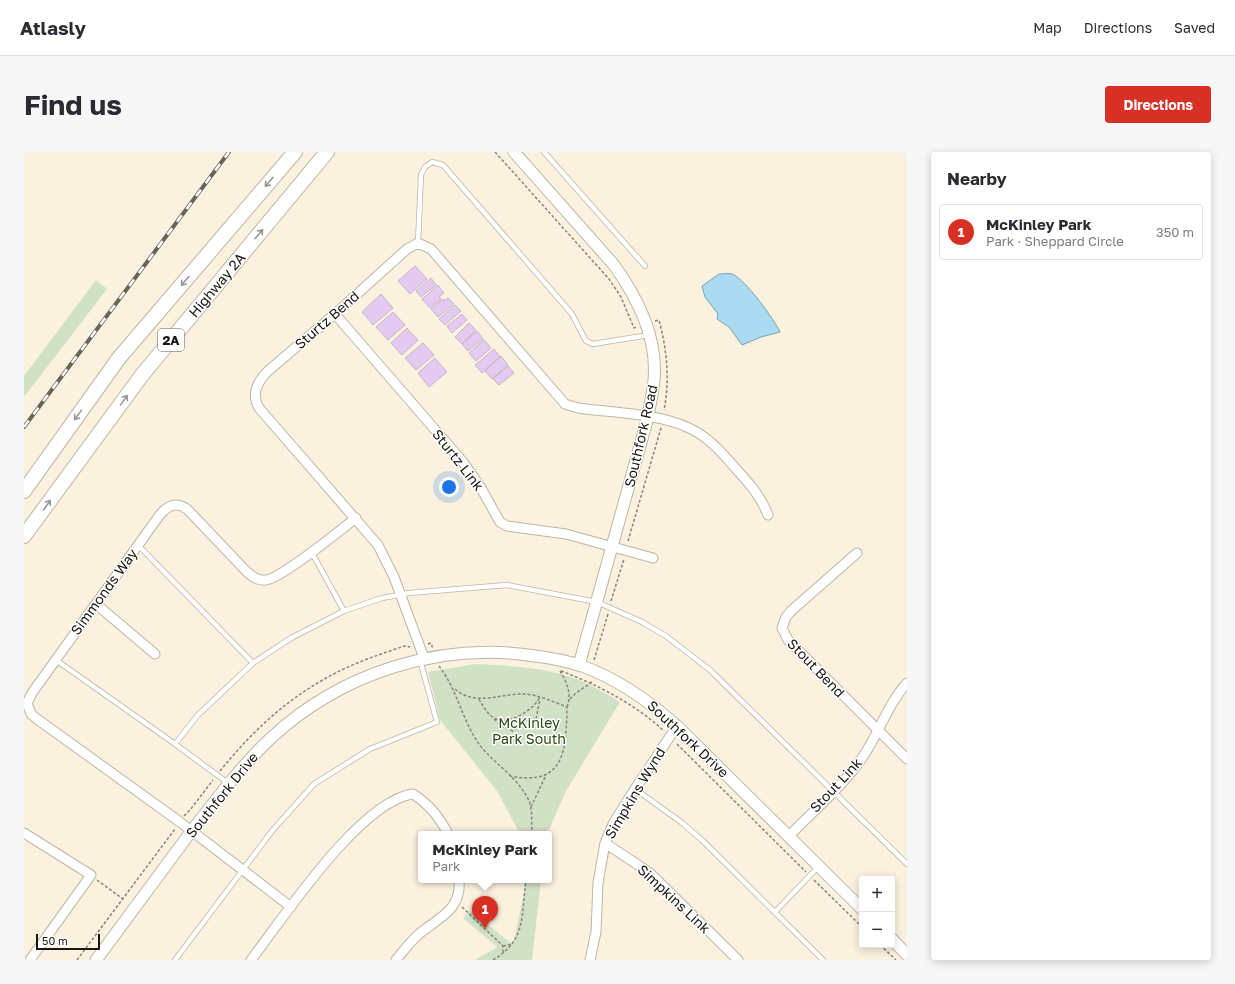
<!DOCTYPE html>
<meta charset="utf-8">
<style>
:root{--surface:#fff;--page:#f7f7f7;--text:#2b2b33;--muted:#7c7c81;--line:#e1e1e2;--accent:#d93025}
body{margin:0;font-family:"Golos Text",sans-serif;background:var(--page);color:var(--text)}
.controls{position:absolute;right:12px;bottom:12px;display:grid;overflow:hidden;border-radius:4px;box-shadow:0 2px 10px #0003}
.controls button{width:36px;height:36px;display:grid;place-items:center;padding:0;border:0;border-bottom:1px solid var(--line);background:var(--surface);color:var(--text);font:20px sans-serif}
.scale{position:absolute;left:12px;bottom:10px;width:64px;box-sizing:border-box;padding-left:4px;border:2px solid #1a1710;border-top:0;font-size:11px;line-height:14px;white-space:nowrap;color:#1a1710;-webkit-text-stroke:3px #fff;paint-order:stroke}
.you{position:absolute;left:425px;top:335px;width:14px;height:14px;margin:-10px;border:3px solid #fff;border-radius:50%;background:#1a73e8;box-shadow:0 0 0 6px #1a73e833}
.badge{display:grid;place-items:center;width:26px;height:26px;border-radius:50%;background:var(--accent);color:#fff;font-size:13px;font-weight:700}
.pin{position:absolute;translate:-50% -33px;filter:drop-shadow(0 1px 2px #0008)}
.pin::after{content:'';position:absolute;top:21px;width:14px;height:12px;background:inherit;clip-path:polygon(0 0,100% 0,50% 100%)}
.popup{position:absolute;left:394px;top:679px;width:134px;height:52px;box-sizing:border-box;display:grid;place-content:center;border-radius:4px;background:var(--surface);filter:drop-shadow(0 1px 3px #0005);font-size:13px;white-space:nowrap;color:var(--muted)}
.popup b{font-size:15px;color:var(--text)}
.popup::after{content:'';position:absolute;left:50%;top:100%;margin-left:-8px;border:8px solid transparent;border-top-color:var(--surface)}
.list{margin:0;padding:0;list-style:none}
h2{display:flex;justify-content:space-between;align-items:center;height:52px;margin:0;padding:0 16px;font-size:17px}
h2 small{font-size:13px;font-weight:400;color:var(--muted)}
.list li{display:grid;grid-template-columns:26px 1fr auto;gap:12px;align-items:center;box-sizing:border-box;height:56px;margin:0 8px 8px;padding:0 8px;border:1px solid var(--line);border-radius:4px}
.list b{display:block;font-size:15px;white-space:nowrap}
.list p{margin:0;font-size:13px;white-space:nowrap;color:var(--muted)}
.list em{font-size:13px;font-style:normal;color:var(--muted)}
.map{position:relative;flex:none;width:883px;height:808px;overflow:hidden;border-radius:4px}
header{display:flex;align-items:center;gap:24px;box-sizing:border-box;height:56px;padding:0 20px;background:var(--surface);border-bottom:1px solid var(--line)}
header strong{font-size:19px}
nav{display:flex;gap:22px;margin-inline-start:auto;font-size:14px}
.intro{display:flex;align-items:center;justify-content:space-between;box-sizing:border-box;height:96px;padding:0 24px}
h1{margin:0;font-size:28px}
.button{padding:10px 18px;border-radius:4px;background:var(--accent);color:#fff;font-size:14px;font-weight:700}
main{display:flex;gap:24px;padding:0 24px}
aside{flex:1;background:var(--surface);border-radius:4px;box-shadow:0 2px 10px #0003}
.map>svg:first-child{display:block}
.green{fill:#d1e1c6}
.water{fill:#aadbf0;stroke:#7fa0ad}
.building{fill:#e4caf0;stroke:#c3b6c8}
.lines{fill:none;stroke-linecap:round;stroke-linejoin:round}
.service-casing{stroke:#bdb6a2;stroke-width:6}
.minor-casing{stroke:#bdb6a2;stroke-width:11}
.tertiary-casing{stroke:#bdb6a2;stroke-width:13}
.primary-casing{stroke:#bdb6a2;stroke-width:16}
.path{stroke:#8a8577;stroke-width:1.5;stroke-dasharray:3 2;stroke-linecap:butt}
.service{stroke:#fff;stroke-width:4.5}
.minor{stroke:#fff;stroke-width:9}
.tertiary{stroke:#fff;stroke-width:11}
.primary{stroke:#fff;stroke-width:14}
.rail-casing{stroke:#696458;stroke-width:4}
.rail{stroke:#fff;stroke-width:2.5;stroke-dasharray:8;stroke-linecap:butt}
.oneway{stroke:#989793}
.labels{text-anchor:middle;stroke-width:3;stroke-linejoin:round;paint-order:stroke}
.shield{fill:#fff;stroke:#5f5d58;stroke-width:1}
.shield-label{font-size:13px;font-weight:bold;fill:#1a1710}
.street-label{font-size:14px;fill:#1a1710;stroke:#fff}
.park-label{font-size:14px;fill:#2c4810;stroke:#fff}
</style>
<header>
<strong>Atlasly</strong>
<nav><a>Map</a><a>Directions</a><a>Saved</a></nav>
</header>
<div class="intro"><h1>Find us</h1><a class="button">Directions</a></div>
<main>
<div class="map">
<svg width="883" height="808" viewBox="0 0 883 808">
<rect width="100%" height="100%" fill="#faf2de"/>
<path class="green" d="M72 128 83 137 0 245V224Z
M452 512C487 514 522 515 555 528 569 534 583 542 596 550L542 639 523 682H496L473 639 416 568 404 520Z
M500 728H517L508 808H451L473 795 439 766 445 758 492 795 489 792 501 737Z"/>
<path class="water" d="M695 122C699 122 704 121 708 122 721 127 750 167 756 180L737 185 718 193 705 175 693 167 694 162 681 145 678 134Z"/>
<path class="building" d="M391 114 403 127 386 142 374 129Z
M407 126 412 133 397 145 392 139Z
M414 133 420 141 415 145 417 147 406 156 398 147Z
M357 142 369 156 349 173 338 160Z
M424 146 430 152 414 165 407 157 419 147 420 149Z
M431 153 437 159 421 173 415 167Z
M369 160 381 173 364 188 352 175Z
M438 162 443 168 428 181 423 174Z
M445 171 452 178 438 192 431 185Z
M383 176 394 188 378 203 367 191Z
M453 179 459 187 444 199 438 192Z
M460 188 467 196 452 209 445 201Z
M399 191 410 203 392 218 381 206Z
M470 197 476 205 458 221 451 213Z
M477 204 484 213 468 227 461 219Z
M411 206 423 220 405 235 394 221Z
M484 214 490 221 475 233 469 227Z"/>
<g class="lines">
<defs>
<path id="service" d="M520 0 621 114
M394 91 397 23 401 15 408 10 419 13 548 162 562 189 569 192 625 183
M114 393 229 511
M287 399 320 459
M32 508 151 592
M204 631 151 592 174 563 229 511 267 486 320 459 358 446 385 441 483 433 573 450 618 470 642 484 686 518 883 712
M611 637 657 670 679 689 799 808
M751 760 795 714
M151 808 248 679 290 632 346 597 413 570 396 508"/>
<path id="minor" d="M311 162 439 310 457 336 472 363 476 370 483 374 542 382 629 406
M833 401 767 459 762 465 758 476 764 488 883 607
M72 452 131 502
M400 506 370 425 354 393 235 256C227 242 233 230 244 219L311 162 383 97 394 91 407 97 541 252 554 256C589 261 634 261 665 276 685 285 699 302 713 318 726 332 737 345 744 363
M0 681 67 723 6 808
M765 684C789 659 818 635 838 606 855 582 863 553 883 531
M581 691 626 721 714 808
M267 755 156 670 13 567 7 562 3 551 8 541 135 364C143 354 151 349 163 357L223 420C229 425 234 429 242 428 258 426 315 379 332 366
M227 808C260 765 336 649 389 642 405 652 416 666 424 682
M372 808C379 799 386 790 395 782 414 766 438 758 435 728
M566 808 572 780 574 731 581 691 590 670 611 637 653 574"/>
<path id="tertiary" d="M490 0 590 113C613 145 634 186 630 228 629 240 626 252 624 265L555 513
M868 787 883 803
M72 808C103 766 135 723 166 681 192 648 216 615 247 586 317 521 416 489 511 504 527 506 543 509 558 514 594 527 625 549 653 574L838 757"/>
<path id="primary" d="M0 339 95 206 271 0
M0 384 118 223 303 0"/>
</defs>
<use href="#service" class="service-casing"/>
<use href="#minor" class="minor-casing"/>
<use href="#tertiary" class="tertiary-casing"/>
<use href="#primary" class="primary-casing"/>
<path class="path" d="M471 0 585 127 597 145 610 176 612 175
M631 169 635 168C643 198 646 228 640 258
M604 389 637 276
M587 449 600 407
M404 492 407 491 409 497
M570 508 584 462
M415 514C433 537 438 568 455 592 470 612 495 626 505 649 509 659 507 671 508 682
M536 519C543 530 548 542 543 555
M537 519C574 533 611 552 640 579
M431 537C452 555 476 541 501 542 515 543 530 550 543 555 542 597 542 635 486 624
M455 547C465 566 474 574 495 564 505 558 510 555 516 545
M546 547 552 541 567 531 568 528
M470 567 479 575 489 579 500 569 512 567 516 547
M653 592 782 720
M196 619C233 573 276 535 331 512 347 505 364 500 380 494L386 495
M507 655 522 623
M160 664 166 658 189 628
M73 728 99 747
M790 728 838 775
M438 755 479 794V802
M856 793 872 808
M479 794 489 792
M53 808 151 677
M469 808C503 788 497 763 502 728"/>
<use href="#service" class="service"/>
<use href="#minor" class="minor"/>
<use href="#tertiary" class="tertiary"/>
<use href="#primary" class="primary"/>
<defs>
<path id="rail" d="M0 275 205 0"/>
</defs>
<use href="#rail" class="rail-casing"/>
<use href="#rail" class="rail"/>
</g>
<defs><path id="oneway-shaft" d="M-6 0H5M1.5-3L5.5 0L1.5 3" fill="none" stroke-width="1.6" stroke-linecap="round" stroke-linejoin="round"/></defs>
<g class="oneway">
<use href="#oneway-shaft" transform="translate(245 30) rotate(130)"/>
<use href="#oneway-shaft" transform="translate(235 82) rotate(-50)"/>
<use href="#oneway-shaft" transform="translate(161 129) rotate(130)"/>
<use href="#oneway-shaft" transform="translate(100 248) rotate(-54)"/>
<use href="#oneway-shaft" transform="translate(54 263) rotate(126)"/>
<use href="#oneway-shaft" transform="translate(23 353) rotate(-54)"/>
</g>
<g class="labels">
<rect class="shield" x="134" y="177" width="26" height="22" rx="3"/>
<g class="shield-label">
<text x="147" y="193">2A</text>
</g>
<g class="street-label">
<text transform="translate(193 133) rotate(-50)" y="5">Highway 2A</text>
<text transform="translate(303 168) rotate(-41)" y="5">Sturtz Bend</text>
<text transform="translate(617 284) rotate(-77)" y="5">Southfork Road</text>
<text transform="translate(434 308) rotate(52)" y="5">Sturtz Link</text>
<text transform="translate(80 440) rotate(-54)" y="5">Simmonds Way</text>
<text transform="translate(792 516) rotate(46)" y="5">Stout Bend</text>
<text transform="translate(664 587) rotate(43)" y="5">Southfork Drive</text>
<text transform="translate(812 633) rotate(-47)" y="5">Stout Link</text>
<text transform="translate(611 641) rotate(-59)" y="5">Simpkins Wynd</text>
<text transform="translate(198 643) rotate(-51)" y="5">Southfork Drive</text>
<text transform="translate(650 747) rotate(43)" y="5">Simpkins Link</text>
</g>
<g class="park-label">
<text x="505" y="576">McKinley<tspan x="505" dy="16">Park South</tspan></text>
</g>
</g>
</svg>
<div class="controls">
<button>+</button>
<button>−</button>
</div>
<div class="scale">50 m</div>
<div class="you"></div>
<div class="pin badge" style="left:461px;top:777px">1</div>
<div class="popup"><b>McKinley Park</b>Park</div>
</div>
<aside>
<h2>Nearby<small></small></h2>
<ul class="list">
<li><span class="badge">1</span><div><b>McKinley Park</b><p>Park · Sheppard Circle</p></div><em>350 m</em></li>
</ul>
</aside>
</main>
